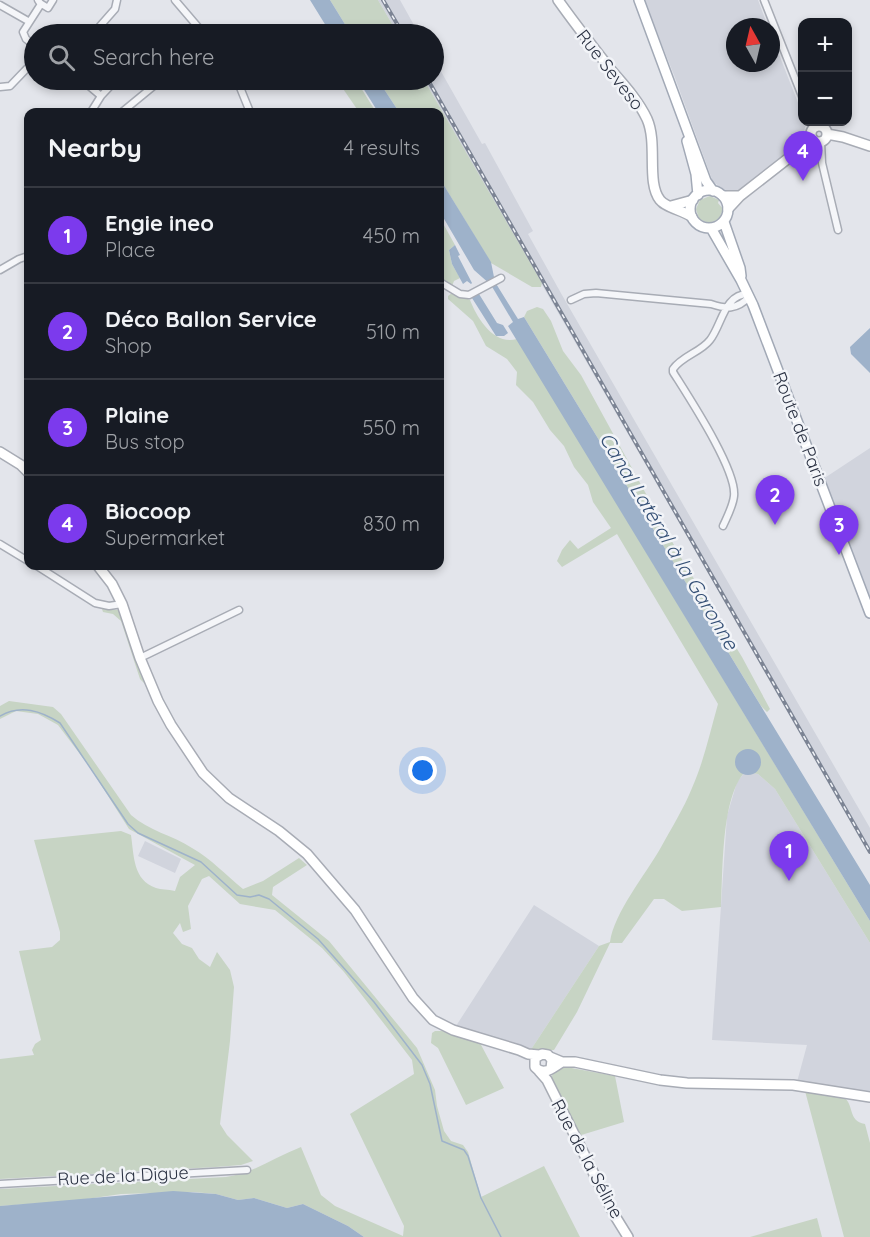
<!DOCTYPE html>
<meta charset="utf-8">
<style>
:root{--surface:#171b24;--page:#242831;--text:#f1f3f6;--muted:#9ea1a6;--line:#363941;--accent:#7c3aed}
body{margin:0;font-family:Quicksand,sans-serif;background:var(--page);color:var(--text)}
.controls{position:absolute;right:18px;top:18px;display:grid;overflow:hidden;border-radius:12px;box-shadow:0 3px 9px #0003}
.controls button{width:54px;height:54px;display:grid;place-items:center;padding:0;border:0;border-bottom:2px solid var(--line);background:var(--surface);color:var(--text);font:30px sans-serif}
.compass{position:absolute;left:726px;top:18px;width:54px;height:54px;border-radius:50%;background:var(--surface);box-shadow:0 3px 9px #0003;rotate:352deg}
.you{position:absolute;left:423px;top:771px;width:21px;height:21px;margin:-15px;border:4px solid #fff;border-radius:50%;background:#1a73e8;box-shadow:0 0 0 9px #1a73e833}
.badge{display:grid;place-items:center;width:39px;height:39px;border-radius:50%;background:var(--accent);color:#fff;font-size:20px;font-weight:700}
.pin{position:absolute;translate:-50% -50px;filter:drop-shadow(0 2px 3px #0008)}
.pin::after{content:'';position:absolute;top:32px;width:21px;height:18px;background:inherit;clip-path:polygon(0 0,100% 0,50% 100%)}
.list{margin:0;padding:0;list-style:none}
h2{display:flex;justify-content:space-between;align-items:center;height:78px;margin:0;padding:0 24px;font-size:26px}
h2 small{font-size:20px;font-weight:400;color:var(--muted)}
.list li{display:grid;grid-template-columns:39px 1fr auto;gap:18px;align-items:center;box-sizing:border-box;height:96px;padding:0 24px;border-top:2px solid var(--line)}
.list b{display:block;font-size:22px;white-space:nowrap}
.list p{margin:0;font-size:20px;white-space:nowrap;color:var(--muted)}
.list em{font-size:20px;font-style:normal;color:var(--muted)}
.icon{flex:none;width:33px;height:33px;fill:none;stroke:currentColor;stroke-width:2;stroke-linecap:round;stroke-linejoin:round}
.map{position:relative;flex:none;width:870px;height:1237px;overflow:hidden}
.search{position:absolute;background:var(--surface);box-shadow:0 3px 9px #0003;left:24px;top:24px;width:420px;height:66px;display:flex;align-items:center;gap:15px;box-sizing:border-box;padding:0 21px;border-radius:33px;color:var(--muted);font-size:22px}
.panel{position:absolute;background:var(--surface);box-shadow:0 3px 9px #0003;left:24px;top:108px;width:420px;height:462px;border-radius:12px}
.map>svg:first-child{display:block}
.built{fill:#d1d4dd}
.green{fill:#c7d4c4}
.water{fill:#9eb2ca}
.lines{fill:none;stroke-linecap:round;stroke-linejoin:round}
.stream{stroke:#9eb2ca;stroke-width:1.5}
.street-casing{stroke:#a8acb5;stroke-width:9}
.secondary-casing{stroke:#a8acb5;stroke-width:12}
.primary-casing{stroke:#a2a9b6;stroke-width:12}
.street{stroke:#f5f6f9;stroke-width:6}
.secondary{stroke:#fff;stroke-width:9}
.primary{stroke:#fff;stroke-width:9}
.rail-casing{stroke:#7c8494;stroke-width:4}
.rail{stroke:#f2f4f8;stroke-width:1.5;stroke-dasharray:4.5;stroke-linecap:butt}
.labels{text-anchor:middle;stroke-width:5;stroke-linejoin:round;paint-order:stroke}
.street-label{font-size:18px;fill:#2b3243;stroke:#f2f4f8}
.water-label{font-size:20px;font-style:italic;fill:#355076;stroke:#f2f4f8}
</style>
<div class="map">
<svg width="870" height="1237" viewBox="0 0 870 1237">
<rect width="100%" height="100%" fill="#e3e5eb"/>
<path class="built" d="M378 0H400L419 34H398Z
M644 0H758L768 27H735V63H771V34L802 113V122H806L802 144 741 191H727L713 182 674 75Z
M434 59 482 144 485 143 533 231 528 234 562 295 870 828V854L424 80H434Z
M870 448V600L823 479Z
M745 772 758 774 775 789 870 943V1093L797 1082 807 1045 712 1040 727 816 737 782Z
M145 841 181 859 175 873 138 856Z
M534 905 599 946 530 1051 456 1026Z"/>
<path class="green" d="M330 0H378L398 34H351Z
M337 80H356L376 112H359Z
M378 80H424L542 283 541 287H532L491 263 440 179V112H399Z
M710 196 719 200 718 203 723 209 719 219 709 223 699 219 696 209 700 200Z
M440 218 455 245 449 250 452 264 460 278 454 281 452 286 442 279 440 266Z
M452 293 470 300C477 318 494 346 517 339L870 921V943L775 789 758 774 745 772C721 797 723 872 721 907L682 911 664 899H654L622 943H610L577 1012 554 1050 530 1051 599 946 610 942C614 913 645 875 660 849 671 829 684 808 692 788 704 761 710 732 718 704L617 534 562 567 557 561 562 550 570 540 578 549 611 528 593 502 588 485 574 467 564 446 550 430 533 402 516 385 517 372 507 359 486 346 473 321 448 299V296Z
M537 307 543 309 551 321 563 351 581 375 680 556 742 657 770 709 767 712 761 706 524 317 527 311Z
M102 609 118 610 121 612 138 664 147 686 140 679 121 621 113 614 103 612Z
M9 701 53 707 61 714 131 815C149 831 172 835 192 848 211 859 226 875 243 889L263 881 299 858 307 865 273 887 272 895 329 941 417 1048 435 1090 437 1106 444 1131 451 1141 463 1145 468 1152 481 1197 544 1166 580 1237H364L348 1226 303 1204 287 1208 254 1198 238 1200 216 1194 193 1192 121 1194 73 1201 0 1206V1189L226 1177C254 1173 275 1157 301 1147L321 1195 335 1206 403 1236 404 1226 350 1114 414 1074 412 1060 344 972 322 948 275 910 240 904 209 876 202 879 188 906 191 929 183 932 180 923 173 933 182 944 192 948 199 959 210 967 217 952 230 970 234 987 230 1041 220 1124 227 1135 253 1161 241 1165 216 1167 0 1179V1059L34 1055 32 1050 35 1044 41 1040 19 951 52 947 60 940V932L34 840 121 831 131 835C134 856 133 880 156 888 161 890 168 889 175 891L180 877 195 865 129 829 89 766 58 725 38 714 16 711 0 719V706Z
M435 1031H442L480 1043 504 1088 466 1105 438 1048 431 1043 432 1033Z
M566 1067 615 1076 624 1122 578 1136 551 1079C553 1070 558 1069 566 1067Z
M805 1091C816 1092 834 1091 843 1097 855 1104 847 1121 865 1124L870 1143V1237H844Z
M817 1218 822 1237H750Z"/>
<path class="water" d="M310 0H330L351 34H331Z
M358 80H378L399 112H378Z
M440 179 491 262 495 282 518 319 524 317 870 885V921L508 326 513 322 491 285 474 270 440 212Z
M455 245 460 255 458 256 472 283 471 284 467 281 463 284 452 264 449 250Z
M479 294 497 323 503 325 508 333 504 336H496L472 298Z
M870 328V373L851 354 850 347Z
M735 762a13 13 0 1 1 26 0a13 13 0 1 1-26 0Z
M173 1191 216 1194 238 1200 254 1198 287 1208 303 1204 348 1226 364 1237H0V1206Z"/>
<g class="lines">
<path class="stream" d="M0 716C21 704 41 711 60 723L128 824 138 833 201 862 237 895 250 897 259 895 269 899 318 939 374 1002 422 1065 430 1084 442 1141 464 1150 468 1156 481 1198 501 1237"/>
<defs>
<path id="street" d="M38 0 40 3 48 8 53 0
M175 0 204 34
M764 0 802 96
M0 5 28 21
M93 34 115 9 117 0
M157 34C163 29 171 29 177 34
M34 45 26 39 23 32 41 4
M82 80 101 96
M237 80 250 112
M0 87 10 86 34 61
M91 112 101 96 116 80
M122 112 161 80
M813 122 816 128
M821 142 822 163 838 230
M0 270 19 259 28 256
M440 282 460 294 469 295 501 278
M571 300 584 294 596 293 711 304C726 309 737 310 749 297
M723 526C727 517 733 506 734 496 737 470 688 396 673 372V369C682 356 701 352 710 340 722 325 724 294 748 294
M0 544 28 561
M37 566 95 603 109 606 122 604
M140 658 239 610
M0 1184 247 1170"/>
<path id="secondary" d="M558 0C575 24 593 47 611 70 624 85 638 100 647 119 658 144 646 182 660 200 666 208 683 210 692 217
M811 134a8 8 0 1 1 16 0a8 8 0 1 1-16 0Z
M827 134 843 137 870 146
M723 196H740
M671 206 693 200
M728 209 740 196 813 139
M0 452 21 465 28 472
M98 566 112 584 122 604 140 658 158 701 171 725 203 773 229 798 279 831 307 854 355 910 413 998 433 1020 453 1030 519 1050 528 1054 539 1055
M550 1057 562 1062H575L660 1080 687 1083 793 1085 870 1097
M551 1068 552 1060 548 1055 542 1054 535 1058V1067C544 1077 553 1067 562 1062
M539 1071 547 1080 615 1216 628 1237"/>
<path id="primary" d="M639 0 706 181 713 191
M687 141 696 174 698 195
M690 209a19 19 0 1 1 38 0a19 19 0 1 1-38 0Z
M724 222 740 268 741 276
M711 228 741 280 753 305 870 613"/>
</defs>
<use href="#street" class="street-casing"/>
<use href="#secondary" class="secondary-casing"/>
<use href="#primary" class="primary-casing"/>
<use href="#street" class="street"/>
<use href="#secondary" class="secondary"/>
<use href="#primary" class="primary"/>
<defs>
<path id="rail" d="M383 0 403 34
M428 80 870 852"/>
</defs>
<use href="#rail" class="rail-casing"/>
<use href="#rail" class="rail"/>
</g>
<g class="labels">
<g class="street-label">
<text transform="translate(610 70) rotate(52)" y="6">Rue Seveso</text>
<text transform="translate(800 429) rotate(69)" y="6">Route de Paris</text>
<text transform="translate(587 1159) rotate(62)" y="6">Rue de la Séline</text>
<text transform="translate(123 1176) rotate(-3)" y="6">Rue de la Digue</text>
</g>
<g class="water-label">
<text transform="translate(669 541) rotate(59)" y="7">Canal Latéral à la Garonne</text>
</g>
</g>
</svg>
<div class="controls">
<button>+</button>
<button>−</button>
</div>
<svg class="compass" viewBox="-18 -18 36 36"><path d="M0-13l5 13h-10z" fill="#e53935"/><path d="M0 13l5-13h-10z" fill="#9ea1a6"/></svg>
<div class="you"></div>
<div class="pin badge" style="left:789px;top:881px">1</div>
<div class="pin badge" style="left:775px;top:525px">2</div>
<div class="pin badge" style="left:839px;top:555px">3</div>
<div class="pin badge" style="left:803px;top:181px">4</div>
<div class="search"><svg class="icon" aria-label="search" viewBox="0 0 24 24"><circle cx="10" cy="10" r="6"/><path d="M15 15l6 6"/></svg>Search here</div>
<section class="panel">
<h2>Nearby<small>4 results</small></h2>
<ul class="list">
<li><span class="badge">1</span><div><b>Engie ineo</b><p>Place</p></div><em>450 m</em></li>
<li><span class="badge">2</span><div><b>Déco Ballon Service</b><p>Shop</p></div><em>510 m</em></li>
<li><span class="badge">3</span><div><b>Plaine</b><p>Bus stop</p></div><em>550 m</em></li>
<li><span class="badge">4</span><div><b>Biocoop</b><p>Supermarket</p></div><em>830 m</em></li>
</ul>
</section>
</div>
